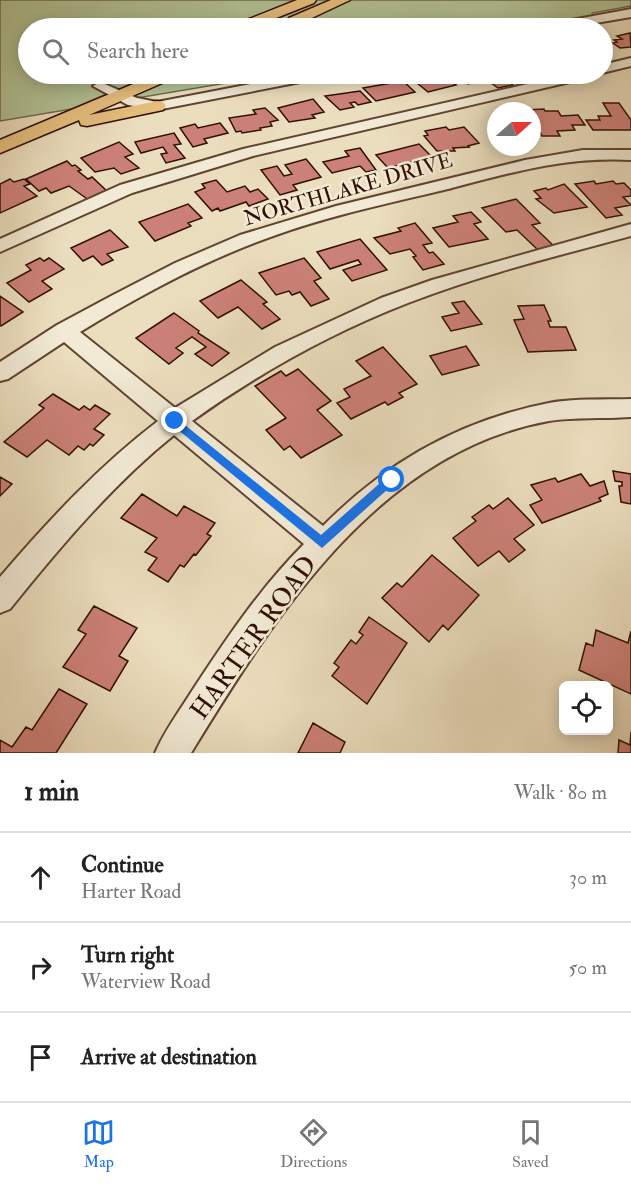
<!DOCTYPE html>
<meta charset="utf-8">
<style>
:root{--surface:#fff;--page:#f6f6f6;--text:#222;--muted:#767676;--line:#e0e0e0;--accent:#1a73e8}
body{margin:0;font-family:"IM FELL Double Pica",serif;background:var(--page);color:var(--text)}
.controls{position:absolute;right:18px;bottom:18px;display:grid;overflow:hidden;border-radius:9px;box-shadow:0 3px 15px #0003}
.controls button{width:54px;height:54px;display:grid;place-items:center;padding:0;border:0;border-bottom:2px solid var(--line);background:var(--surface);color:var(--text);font:30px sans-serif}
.compass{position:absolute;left:487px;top:102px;width:54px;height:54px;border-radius:50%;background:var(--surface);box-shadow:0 3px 15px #0003;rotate:69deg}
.stop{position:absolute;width:18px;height:18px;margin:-14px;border:4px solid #1a73e8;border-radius:50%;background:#fff}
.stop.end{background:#1a73e8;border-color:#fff;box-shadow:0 2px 6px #0008}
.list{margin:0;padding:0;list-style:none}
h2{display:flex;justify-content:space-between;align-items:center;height:78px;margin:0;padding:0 24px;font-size:26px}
h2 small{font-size:20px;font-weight:400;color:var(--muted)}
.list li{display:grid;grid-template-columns:39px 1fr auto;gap:18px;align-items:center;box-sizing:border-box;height:90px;padding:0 24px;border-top:2px solid var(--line)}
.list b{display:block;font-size:22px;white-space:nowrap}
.list p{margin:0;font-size:20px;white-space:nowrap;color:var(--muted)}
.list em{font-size:20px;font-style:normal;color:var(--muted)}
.icon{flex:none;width:33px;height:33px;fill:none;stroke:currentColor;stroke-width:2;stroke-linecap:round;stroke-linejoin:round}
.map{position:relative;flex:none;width:631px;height:753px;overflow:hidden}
.search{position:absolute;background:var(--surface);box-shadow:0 3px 15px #0003;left:18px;right:18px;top:18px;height:66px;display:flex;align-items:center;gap:15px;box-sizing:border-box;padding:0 21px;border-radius:33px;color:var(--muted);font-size:22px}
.sheet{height:348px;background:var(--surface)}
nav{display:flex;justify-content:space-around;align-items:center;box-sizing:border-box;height:84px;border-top:2px solid var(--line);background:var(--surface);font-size:16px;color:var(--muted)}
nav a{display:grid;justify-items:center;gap:3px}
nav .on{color:var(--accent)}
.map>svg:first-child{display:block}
.green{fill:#b2c295;stroke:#72694c;stroke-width:1.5}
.building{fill:#cc8178;stroke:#311003;stroke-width:1.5}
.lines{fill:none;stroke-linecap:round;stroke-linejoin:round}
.minor-casing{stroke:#604432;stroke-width:4}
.major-casing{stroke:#311003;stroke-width:3}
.minor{fill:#f2ead5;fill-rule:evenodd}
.major{fill:#e6bf7f;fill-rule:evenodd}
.route{fill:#1a73e8}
.labels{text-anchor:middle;stroke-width:5;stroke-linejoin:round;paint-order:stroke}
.street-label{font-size:21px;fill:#311003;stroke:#f2ead5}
.near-street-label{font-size:26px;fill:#311003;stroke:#f2ead5}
</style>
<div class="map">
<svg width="631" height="753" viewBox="0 0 631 753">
<rect width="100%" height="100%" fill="#ebdebe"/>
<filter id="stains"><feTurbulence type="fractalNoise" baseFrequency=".00333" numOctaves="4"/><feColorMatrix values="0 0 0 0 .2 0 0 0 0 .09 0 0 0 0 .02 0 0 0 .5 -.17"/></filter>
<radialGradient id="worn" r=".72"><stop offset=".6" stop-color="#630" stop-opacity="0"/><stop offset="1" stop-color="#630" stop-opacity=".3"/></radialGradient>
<path class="green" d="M0 0H631V6L592 13 593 16 526 28H28V74H280L0 121Z"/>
<path class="building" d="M630 33 631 47 620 48 613 43 617 42 614 40 622 39 617 36Z
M439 74 456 85 428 92 411 78Z
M455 74H498L513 85 498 88 483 77 477 78 480 81 468 84Z
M522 74H546L550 76 531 80Z
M403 81 415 92 376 101 363 88Z
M360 91 371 102 358 105 355 102 350 103 354 107 340 110 325 96Z
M313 99 324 112 312 115 315 118 289 122 278 108Z
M603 103H619L631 120V130H593L586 120H600L598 116H611Z
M265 108 278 120 270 122 272 126 260 128 261 130 242 133 241 131 236 132 229 118 256 114 253 110Z
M544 109 545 111H558L561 116 578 115 585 125H572L575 130 557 131 560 136H542L532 118V111L527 110Z
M220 123 228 133 204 139 207 143 193 147 180 128 195 124 198 128Z
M446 127 449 130 464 127 479 143 468 146 469 147 453 148 455 151H437L424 136 428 135 425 131Z
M174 133 181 144 174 145 185 158 166 163 161 154 167 153 163 147 141 153 135 142Z
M119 142 133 154 125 157 139 168 121 174 114 168 95 172 81 158Z
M419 144 432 157 388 168 376 155Z
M360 148 376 170 366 172 360 166 332 173 323 162 349 156 345 151Z
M306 159 321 177 293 185 297 190 280 195 261 170 277 166 284 176 292 174 285 165Z
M67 161 72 166 75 165 81 170 78 171 88 179 92 177 109 193 90 201 69 186 51 193 46 188 39 191 26 179Z
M10 179 14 182 24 179 30 184 24 186 37 196 0 213V184Z
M216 180 227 192 245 186 250 192 258 189 268 199 249 206 246 202 220 211 218 208 212 211 195 192 205 188 202 184Z
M594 181 596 184 613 181 616 184 624 183 631 190V196L623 197 631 205 615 208 622 215 606 218 575 184Z
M564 184 587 207 554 213 536 199 541 198 534 191 546 188 548 190Z
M516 199 540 223 532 225 556 248 540 252 517 230 506 232 482 208Z
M188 204 202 218 188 223 191 226 155 241 139 222Z
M471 212 481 222 474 224 488 239 449 247 433 228 458 222 453 216Z
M415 223 432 243 423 245 429 253 433 252 444 264 423 270 413 257 416 256 410 249 390 254 374 238 401 231 398 228Z
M110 230 128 247 107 254 113 260 102 265 93 256 83 261 71 248Z
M360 239 387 270 352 281 343 270 361 264 358 260 330 269 317 252Z
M40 258 44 261 49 258 64 269 42 281 52 289 29 302 7 283 31 270 26 265Z
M304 258 321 278 314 281 329 299 311 306 300 292 292 295 289 291 276 295 259 273Z
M241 280 267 302 263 304 280 319 262 329 238 307 218 318 200 301Z
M0 296 23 312 1 326 0 325Z
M464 301 482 324 451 331 442 317 459 313 452 303Z
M544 305 551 321H548L550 327H566L576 350 528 352 514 320 524 319 518 306Z
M174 313 199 331 198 333 229 353 212 366 195 354 206 347 192 337 176 348 183 353 169 364 136 338Z
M466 346 479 365 442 375 430 356Z
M383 347 417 384 399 393 403 397 388 405 385 402 351 419 337 403 350 397 344 389 371 376 356 361Z
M298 369 331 401 317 410 342 435 301 458 290 446 284 450 266 430 286 418 255 386 281 371 286 376Z
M53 394 79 410 84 406 90 410 95 405 110 414 94 429 104 435 93 446 90 444 84 450 78 446 69 455 47 440 27 457 4 442 44 408 39 405Z
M613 471 631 474V504L621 502 619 486H622V482L615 481Z
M581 474 590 486 604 481 608 494 599 498 601 501 542 523 530 505 542 500 531 485 555 478 558 482Z
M0 477 12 484 0 496Z
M142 494 177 516 184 506 215 523 207 534 211 536 196 555 194 554 184 567 180 565 168 582 148 570 157 558 145 552 157 538 121 518Z
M508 498 534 525 514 539 525 550 509 562 499 551 478 566 453 538 476 521 472 517 489 505 493 509Z
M432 555 479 595 448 630 443 625 429 642 382 598 397 583 402 587Z
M94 606 137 628 119 656 128 661 110 691 63 667 86 634 78 630Z
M369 617 407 643 367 704 332 676 339 667 334 663 351 640 356 644 363 635 359 632Z
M596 630 628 643 631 631V694L579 670 586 643 593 646Z
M59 689 87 704 56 753H0V740L12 747 26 727 32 730Z
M313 723 345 742 340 753H298Z
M631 732V753H618L619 740 630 745Z"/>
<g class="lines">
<defs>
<path id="minor" d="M631 9V17L567 28H544L550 24Z
M631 58V66L602 73V65Z
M303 74H328L321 78 157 110 128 105 93 86 100 82 137 98 157 102Z
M571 74H594L587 78 253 156 132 193 0 252V239L120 185 243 149Z
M583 150H631V160C567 156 509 173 448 189 390 203 332 215 276 235 207 259 142 294 80 332L175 408 275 347 381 298 432 280 631 224V236C557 256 479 275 408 303 331 333 259 373 192 421L323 526C385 463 461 420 549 403 575 398 604 400 631 399V417C604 419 576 417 549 421 378 452 275 616 191 753H155C164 732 178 713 190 694 224 642 260 588 304 544L174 435C112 485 60 547 10 609L0 613V577C48 521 99 466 158 421L64 342 8 379 0 381V362L57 325 113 295 175 263 240 235 336 206 525 160Z"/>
<path id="major" d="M297 0H316L314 3 251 28H232L234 25Z
M331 0H350L299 24H289L287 21 289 18Z
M157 74H178L176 77 89 115 157 101 163 102 166 106 163 110 87 126 81 125 79 120 0 153V140Z"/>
</defs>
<use href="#minor" class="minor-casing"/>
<use href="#major" class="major-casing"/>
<use href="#minor" class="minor"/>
<use href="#major" class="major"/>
</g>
<path class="route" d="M175 417 321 535 388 476H396L398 480 322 548 171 424V418Z"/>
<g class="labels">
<g class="street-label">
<text transform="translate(348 189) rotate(-16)" y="7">NORTHLAKE DRIVE</text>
</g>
<g class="near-street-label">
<text transform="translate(253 637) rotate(-54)" y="9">HARTER ROAD</text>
</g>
</g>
<rect width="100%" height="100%" filter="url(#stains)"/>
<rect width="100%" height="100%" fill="url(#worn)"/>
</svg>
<div class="controls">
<button><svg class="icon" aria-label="locate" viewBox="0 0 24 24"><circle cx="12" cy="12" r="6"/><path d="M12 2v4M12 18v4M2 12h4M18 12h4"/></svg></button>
</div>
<svg class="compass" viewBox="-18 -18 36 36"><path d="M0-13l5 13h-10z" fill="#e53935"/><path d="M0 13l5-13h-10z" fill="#767676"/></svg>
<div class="stop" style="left:392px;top:480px"></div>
<div class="stop end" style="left:175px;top:421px"></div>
<div class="search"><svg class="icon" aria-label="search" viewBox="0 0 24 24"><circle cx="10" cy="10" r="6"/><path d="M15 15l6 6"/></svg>Search here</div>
</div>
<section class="sheet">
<h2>1 min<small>Walk · 80 m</small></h2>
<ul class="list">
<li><svg class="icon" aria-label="ahead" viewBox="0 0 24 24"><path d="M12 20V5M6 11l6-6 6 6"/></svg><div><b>Continue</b><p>Harter Road</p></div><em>30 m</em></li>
<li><svg class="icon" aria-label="right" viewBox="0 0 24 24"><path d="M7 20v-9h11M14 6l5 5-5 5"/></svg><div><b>Turn right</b><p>Waterview Road</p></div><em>50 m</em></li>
<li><svg class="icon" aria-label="arrive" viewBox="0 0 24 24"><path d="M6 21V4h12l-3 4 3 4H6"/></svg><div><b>Arrive at destination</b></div></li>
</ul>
</section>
<nav>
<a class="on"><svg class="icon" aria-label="map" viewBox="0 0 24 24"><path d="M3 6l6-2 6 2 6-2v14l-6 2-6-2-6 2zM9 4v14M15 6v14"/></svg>Map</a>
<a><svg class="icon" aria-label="directions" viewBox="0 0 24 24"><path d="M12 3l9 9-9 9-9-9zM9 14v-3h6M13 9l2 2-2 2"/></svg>Directions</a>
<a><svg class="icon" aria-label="saved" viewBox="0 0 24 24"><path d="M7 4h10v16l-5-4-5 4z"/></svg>Saved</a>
</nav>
